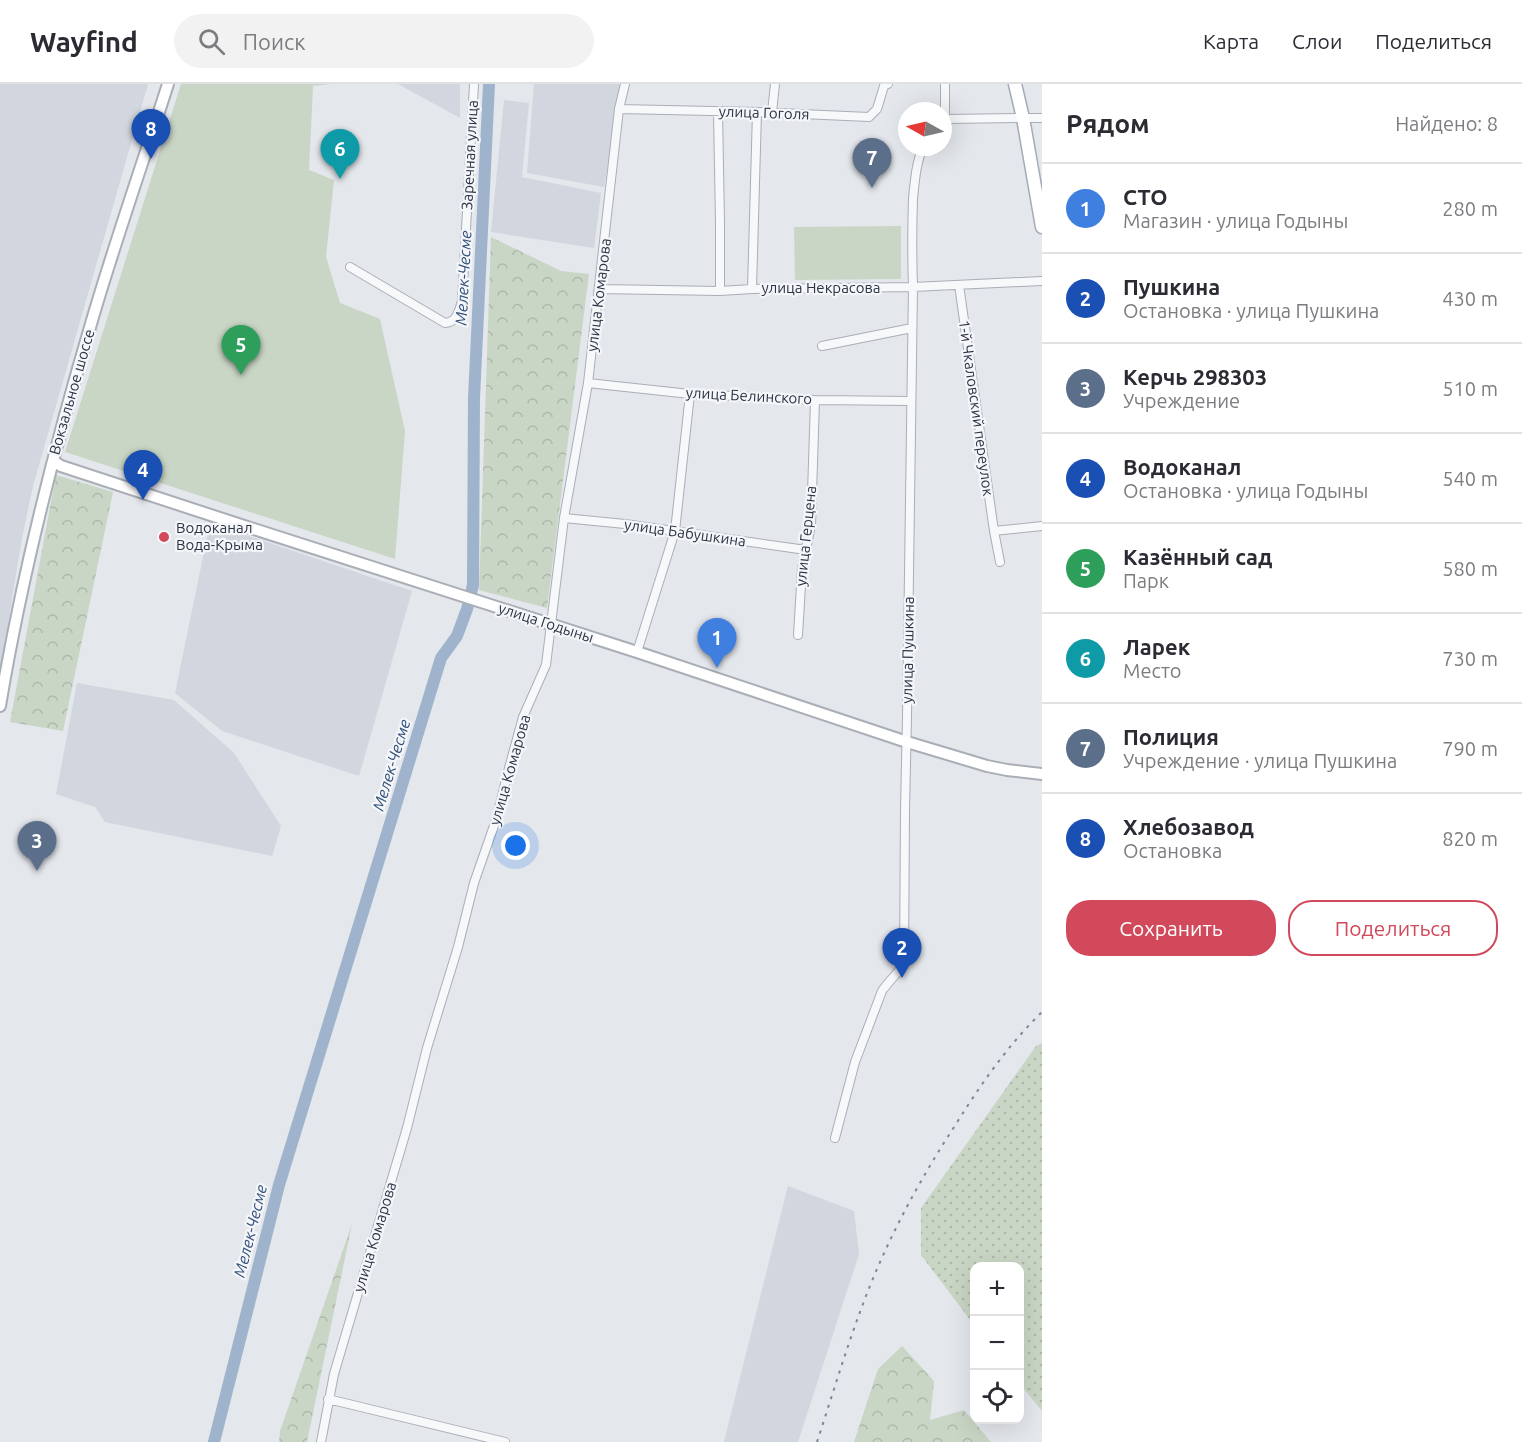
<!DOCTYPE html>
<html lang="ru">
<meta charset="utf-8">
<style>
:root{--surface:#fff;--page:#f2f2f3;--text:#2b2b33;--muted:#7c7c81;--line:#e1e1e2;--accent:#d1495b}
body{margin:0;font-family:Ubuntu,sans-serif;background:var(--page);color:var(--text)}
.controls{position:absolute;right:18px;bottom:18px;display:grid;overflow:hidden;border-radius:12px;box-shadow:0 6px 24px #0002}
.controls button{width:54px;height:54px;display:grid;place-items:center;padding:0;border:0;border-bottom:2px solid var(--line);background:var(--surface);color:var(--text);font:30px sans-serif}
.compass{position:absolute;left:898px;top:18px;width:54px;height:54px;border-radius:50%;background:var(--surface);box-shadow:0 6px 24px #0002;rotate:278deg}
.you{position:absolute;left:516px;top:762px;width:21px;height:21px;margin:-15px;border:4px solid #fff;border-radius:50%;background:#1a73e8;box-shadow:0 0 0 9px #1a73e833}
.badge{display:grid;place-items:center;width:39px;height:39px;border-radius:50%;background:var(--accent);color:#fff;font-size:20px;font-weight:700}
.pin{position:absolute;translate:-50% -50px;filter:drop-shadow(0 2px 3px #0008)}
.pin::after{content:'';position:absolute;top:32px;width:21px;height:18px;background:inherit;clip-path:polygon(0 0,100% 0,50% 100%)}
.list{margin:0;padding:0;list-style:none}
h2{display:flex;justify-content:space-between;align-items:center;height:78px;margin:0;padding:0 24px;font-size:26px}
h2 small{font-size:20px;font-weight:400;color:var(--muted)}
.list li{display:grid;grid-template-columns:39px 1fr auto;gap:18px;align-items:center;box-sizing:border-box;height:90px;padding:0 24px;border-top:2px solid var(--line)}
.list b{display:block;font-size:22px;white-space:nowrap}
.list p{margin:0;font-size:20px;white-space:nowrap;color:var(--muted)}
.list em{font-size:20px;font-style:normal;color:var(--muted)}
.actions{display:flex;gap:12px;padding:18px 24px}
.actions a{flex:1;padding:14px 0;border:2px solid var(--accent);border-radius:24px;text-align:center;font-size:21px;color:var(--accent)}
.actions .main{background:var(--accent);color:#fff}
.icon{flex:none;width:33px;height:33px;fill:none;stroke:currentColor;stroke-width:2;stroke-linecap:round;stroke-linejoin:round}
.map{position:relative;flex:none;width:1042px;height:1358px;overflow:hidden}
header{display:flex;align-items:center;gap:36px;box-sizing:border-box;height:84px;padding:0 30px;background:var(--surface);border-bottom:2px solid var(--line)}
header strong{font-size:28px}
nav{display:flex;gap:33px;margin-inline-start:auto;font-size:21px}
.search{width:420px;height:54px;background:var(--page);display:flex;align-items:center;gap:15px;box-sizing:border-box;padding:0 21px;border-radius:33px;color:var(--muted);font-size:22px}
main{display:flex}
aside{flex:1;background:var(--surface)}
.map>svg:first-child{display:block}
.built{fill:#d2d6de}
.grass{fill:url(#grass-dots)}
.forest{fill:url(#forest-crowns)}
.park{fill:#c9d6c5}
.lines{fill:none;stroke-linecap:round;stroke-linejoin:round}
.river{stroke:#9fb4cc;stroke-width:12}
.minor-casing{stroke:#a9aeb7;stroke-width:10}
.secondary-casing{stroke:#a9aeb7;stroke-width:14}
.primary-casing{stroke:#a3abb8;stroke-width:15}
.minor{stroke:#f7f8fa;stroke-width:8}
.secondary{stroke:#fff;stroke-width:10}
.primary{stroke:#fff;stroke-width:12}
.rail{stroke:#7d8696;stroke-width:2;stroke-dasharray:3 6;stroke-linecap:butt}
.poi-dot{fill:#d1495b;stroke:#f4f6f9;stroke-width:2}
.labels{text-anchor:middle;stroke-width:4.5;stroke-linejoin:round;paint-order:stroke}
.street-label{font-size:15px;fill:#2b3445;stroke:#f4f6f9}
.poi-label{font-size:15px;fill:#2b3445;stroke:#f4f6f9;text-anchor:start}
.water-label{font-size:16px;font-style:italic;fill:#34527a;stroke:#f4f6f9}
</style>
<header>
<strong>Wayfind</strong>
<div class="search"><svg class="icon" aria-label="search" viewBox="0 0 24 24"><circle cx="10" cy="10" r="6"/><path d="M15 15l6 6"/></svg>Поиск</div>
<nav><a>Карта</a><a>Слои</a><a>Поделиться</a></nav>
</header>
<main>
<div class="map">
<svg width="1042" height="1358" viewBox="0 0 1042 1358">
<defs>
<pattern id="grass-dots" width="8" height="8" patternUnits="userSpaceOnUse" patternTransform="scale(1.5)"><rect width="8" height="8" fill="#c9d6c5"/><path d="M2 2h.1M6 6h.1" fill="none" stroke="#adb8ab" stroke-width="1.8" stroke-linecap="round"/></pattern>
<pattern id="forest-crowns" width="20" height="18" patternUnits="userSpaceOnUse" patternTransform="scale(1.5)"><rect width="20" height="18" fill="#c9d6c5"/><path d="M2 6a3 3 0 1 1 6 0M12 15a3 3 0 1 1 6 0" fill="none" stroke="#adb8ab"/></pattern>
</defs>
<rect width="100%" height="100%" fill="#e4e7ec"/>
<path class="built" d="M0 0H148L33 402 22 454 0 588Z
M398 0H460V34Z
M534 0H622L604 103 527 89Z
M504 16 529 19 522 93 601 109 594 164 491 148Z
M210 439 412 507 359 692 222 647 175 609Z
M77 599 174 616 234 669 281 742 272 772 105 738 95 723 56 710Z
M788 1102 854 1127 859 1170 798 1358H724Z"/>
<path class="grass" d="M1042 959V1327L1020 1300V1182H974V1241L921 1171V1124L1036 962Z"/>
<path class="forest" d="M491 153 561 187 589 190 547 524 479 506Z
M56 391 113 408 63 647 10 638Z
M352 1140 307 1358H279L280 1347Z
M902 1262 934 1297 930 1336 964 1326 991 1358H854L878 1285Z"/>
<path class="park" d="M181 0H330L313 2 309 86 334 96 326 173 340 219 380 235 405 347 395 475 65 368Z
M901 142V195L795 196 794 143Z"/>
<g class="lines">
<path class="river" d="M214 1358 279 1101 441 574 457 552 467 525 473 501 474 314 489 0"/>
<defs>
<path id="minor" d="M619 25 757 28 869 33 877 25 884 2 888 0
M718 28 720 138V207
M772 28 775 0
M1027 34H1042
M945 35 1023 34
M943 37 945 35V0
M350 183 445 239C457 238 459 227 462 217L474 0
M959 201 994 447 1000 478
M600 205 720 207 752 205 913 203 1042 197
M752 205 757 28
M822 262 912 244
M588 299 690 310 815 316 911 317
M564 434 625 440 806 466
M994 447 1042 442
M798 551 802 485 811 441 815 316
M637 568 675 447 690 310
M835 1054 855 978 882 907C889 897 897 890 904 880L905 726 907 633 913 203C912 173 912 144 913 114 915 96 916 79 923 63
M328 1315 505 1358
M321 1358 334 1290 407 1044 427 964 458 863 474 799 497 733 509 684 523 633 546 581 564 434 588 299 619 25 625 0"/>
<path id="secondary" d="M53 377 61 382 235 439 637 568 907 658 987 682 1007 686 1042 690
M0 622C22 490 55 361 93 233 116 155 143 78 168 0"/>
<path id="primary" d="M1015 0 1023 34 1042 143"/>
</defs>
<use href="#minor" class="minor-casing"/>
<use href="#secondary" class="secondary-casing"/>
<use href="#primary" class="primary-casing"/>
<use href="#minor" class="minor"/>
<use href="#secondary" class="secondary"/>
<use href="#primary" class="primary"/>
<path class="rail" d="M817 1358C836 1300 853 1241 877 1185 899 1134 926 1086 956 1040 981 1000 1008 961 1042 928"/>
</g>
<circle class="poi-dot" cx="164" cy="453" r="6"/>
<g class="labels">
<g class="street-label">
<text transform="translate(764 29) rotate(2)" y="5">улица Гоголя</text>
<text transform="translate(470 71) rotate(-87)" y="5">Заречная улица</text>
<text x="821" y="209">улица Некрасова</text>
<text transform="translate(599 211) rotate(-83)" y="5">улица Комарова</text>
<text transform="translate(72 308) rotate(-74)" y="5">Вокзальное шоссе</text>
<text transform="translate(749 312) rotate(3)" y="5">улица Белинского</text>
<text transform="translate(976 324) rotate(82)" y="5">1-й Чкаловский переулок</text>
<text transform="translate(685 449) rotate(8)" y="5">улица Бабушкина</text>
<text transform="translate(806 452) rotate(-84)" y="5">улица Герцена</text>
<text transform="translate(546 539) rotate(18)" y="5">улица Годыны</text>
<text transform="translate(908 566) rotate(-89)" y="5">улица Пушкина</text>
<text transform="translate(510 686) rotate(-74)" y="5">улица Комарова</text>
<text transform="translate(375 1153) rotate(-73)" y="5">улица Комарова</text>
</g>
<g class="poi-label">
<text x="176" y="449">Водоканал<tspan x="176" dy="17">Вода-Крыма</tspan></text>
</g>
<g class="water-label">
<text transform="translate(463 194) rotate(-87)" y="6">Мелек-Чесме</text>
<text transform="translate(391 681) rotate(-73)" y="6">Мелек-Чесме</text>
<text transform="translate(250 1147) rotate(-76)" y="6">Мелек-Чесме</text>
</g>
</g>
</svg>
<div class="controls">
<button>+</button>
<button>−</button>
<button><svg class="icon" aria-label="locate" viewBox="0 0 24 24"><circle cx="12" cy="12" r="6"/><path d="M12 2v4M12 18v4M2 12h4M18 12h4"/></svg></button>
</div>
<svg class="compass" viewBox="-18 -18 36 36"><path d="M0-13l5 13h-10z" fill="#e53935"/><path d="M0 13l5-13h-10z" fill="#7c7c81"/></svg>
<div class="you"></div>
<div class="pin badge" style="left:717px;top:584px;background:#3f7fe0">1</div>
<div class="pin badge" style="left:902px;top:894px;background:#1a4fb4">2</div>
<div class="pin badge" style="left:37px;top:787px;background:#5c6f8a">3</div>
<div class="pin badge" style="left:143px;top:416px;background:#1a4fb4">4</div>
<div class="pin badge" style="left:241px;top:291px;background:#2e9e5b">5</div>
<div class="pin badge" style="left:340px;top:95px;background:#0f9aa8">6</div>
<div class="pin badge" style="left:872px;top:104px;background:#5c6f8a">7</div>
<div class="pin badge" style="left:151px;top:75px;background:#1a4fb4">8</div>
</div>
<aside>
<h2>Рядом<small>Найдено: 8</small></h2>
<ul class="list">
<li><span class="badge" style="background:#3f7fe0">1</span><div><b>СТО</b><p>Магазин · улица Годыны</p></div><em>280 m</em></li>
<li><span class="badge" style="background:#1a4fb4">2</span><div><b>Пушкина</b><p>Остановка · улица Пушкина</p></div><em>430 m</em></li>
<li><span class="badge" style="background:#5c6f8a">3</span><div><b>Керчь 298303</b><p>Учреждение</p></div><em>510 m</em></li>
<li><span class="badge" style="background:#1a4fb4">4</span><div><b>Водоканал</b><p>Остановка · улица Годыны</p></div><em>540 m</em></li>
<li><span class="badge" style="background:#2e9e5b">5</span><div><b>Казённый сад</b><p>Парк</p></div><em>580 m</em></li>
<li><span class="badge" style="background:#0f9aa8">6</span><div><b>Ларек</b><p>Место</p></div><em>730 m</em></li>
<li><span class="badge" style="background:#5c6f8a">7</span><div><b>Полиция</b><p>Учреждение · улица Пушкина</p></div><em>790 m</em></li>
<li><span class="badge" style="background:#1a4fb4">8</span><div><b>Хлебозавод</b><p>Остановка</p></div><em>820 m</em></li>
</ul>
<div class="actions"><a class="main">Сохранить</a><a>Поделиться</a></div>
</aside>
</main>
